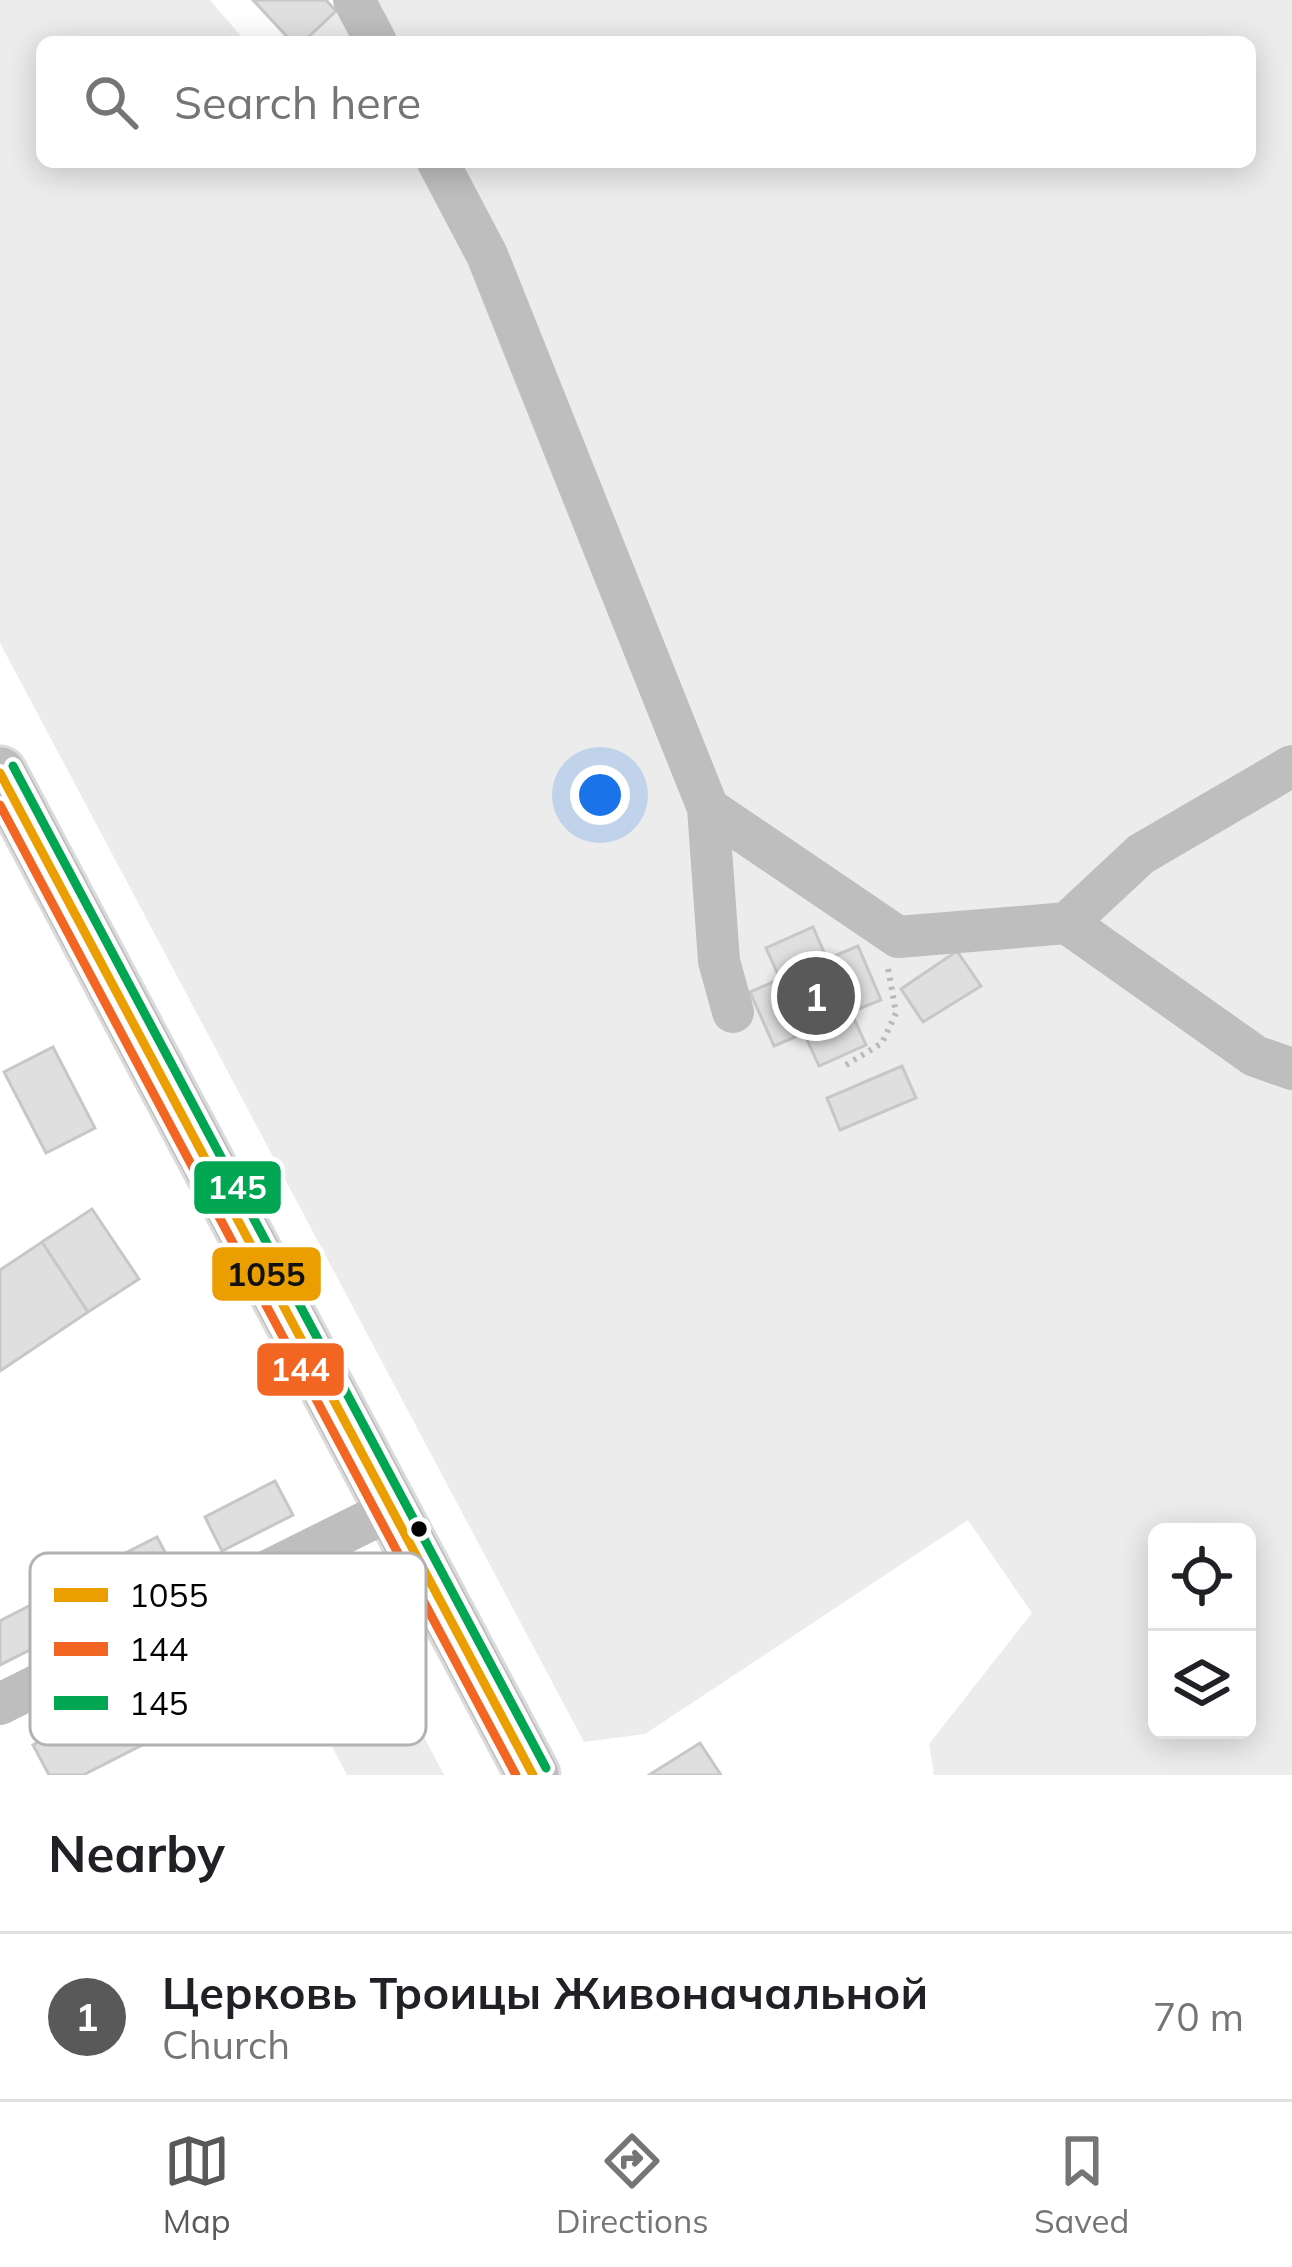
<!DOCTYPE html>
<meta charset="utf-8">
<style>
:root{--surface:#fff;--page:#f6f6f6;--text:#202124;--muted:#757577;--line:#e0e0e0;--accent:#595959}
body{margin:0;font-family:Mulish,sans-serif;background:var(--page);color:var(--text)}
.controls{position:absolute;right:36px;bottom:36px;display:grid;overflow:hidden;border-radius:18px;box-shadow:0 6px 30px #0003}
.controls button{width:108px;height:108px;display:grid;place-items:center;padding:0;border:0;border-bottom:3px solid var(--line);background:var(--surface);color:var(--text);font:60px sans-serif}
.you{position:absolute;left:600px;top:795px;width:42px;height:42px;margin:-30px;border:9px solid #fff;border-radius:50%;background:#1a73e8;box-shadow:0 0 0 18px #1a73e833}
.badge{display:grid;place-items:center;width:78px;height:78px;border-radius:50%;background:var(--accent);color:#fff;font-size:39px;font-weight:700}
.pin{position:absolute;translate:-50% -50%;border:6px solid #fff;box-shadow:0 3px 12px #0006}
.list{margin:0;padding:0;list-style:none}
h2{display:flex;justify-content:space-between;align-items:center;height:156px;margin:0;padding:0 48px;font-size:51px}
h2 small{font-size:39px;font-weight:400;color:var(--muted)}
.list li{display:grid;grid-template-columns:78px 1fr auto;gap:36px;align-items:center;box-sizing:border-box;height:168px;padding:0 48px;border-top:3px solid var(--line)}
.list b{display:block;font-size:45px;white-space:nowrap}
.list p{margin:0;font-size:39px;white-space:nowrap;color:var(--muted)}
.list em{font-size:39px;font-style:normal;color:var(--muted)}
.icon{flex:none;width:66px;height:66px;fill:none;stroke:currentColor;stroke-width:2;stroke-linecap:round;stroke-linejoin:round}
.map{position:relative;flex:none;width:1292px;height:1775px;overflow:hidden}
.search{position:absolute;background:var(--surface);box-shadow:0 6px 30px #0003;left:36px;right:36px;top:36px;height:132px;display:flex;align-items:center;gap:30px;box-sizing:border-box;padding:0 42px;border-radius:18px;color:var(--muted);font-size:45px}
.sheet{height:324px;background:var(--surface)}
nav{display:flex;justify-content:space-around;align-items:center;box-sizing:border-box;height:168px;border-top:3px solid var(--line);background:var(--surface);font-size:33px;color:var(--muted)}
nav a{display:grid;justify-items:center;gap:6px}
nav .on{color:var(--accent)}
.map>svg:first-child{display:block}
.green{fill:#ececec;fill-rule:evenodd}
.building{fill:#dfdfdf;stroke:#c7c7c7;stroke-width:3}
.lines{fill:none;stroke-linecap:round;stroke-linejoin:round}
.major-casing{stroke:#dbdbdb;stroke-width:57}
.path{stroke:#b9b9b9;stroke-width:6;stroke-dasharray:3 6;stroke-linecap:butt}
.minor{stroke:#bebebe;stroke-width:42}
.major{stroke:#bebebe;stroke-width:51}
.bus-1-casing{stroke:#fff;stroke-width:18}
.bus-2-casing{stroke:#fff;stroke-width:18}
.bus-3-casing{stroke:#fff;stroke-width:18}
.bus-1{stroke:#eb9e00;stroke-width:9}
.bus-2{stroke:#f26522;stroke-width:9}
.bus-3{stroke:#00a651;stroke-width:9}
.bus-dot{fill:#000;stroke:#fff;stroke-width:4.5}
.key{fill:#fff;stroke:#b2b2b2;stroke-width:3}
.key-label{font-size:33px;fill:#000}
.line-badge{stroke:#fff;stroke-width:4.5}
.badge-label{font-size:33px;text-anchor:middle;font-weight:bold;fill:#fff}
.pale-badge-label{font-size:33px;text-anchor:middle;font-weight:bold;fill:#111}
</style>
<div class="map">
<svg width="1292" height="1775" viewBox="0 0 1292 1775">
<rect width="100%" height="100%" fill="#fff"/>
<path class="green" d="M0 0H210L246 42H42V162H1250V42H285L353 0H1292V1775H934L929 1744 1032 1613 968 1520 645 1734 584 1742 0 643ZM1157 1532H1247V1730H1157Z
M347 1591 444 1775H347L270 1631Z"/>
<path class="building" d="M253 0H326L336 11 303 42H292Z
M813 927 827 959 858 946 881 1000 851 1012 866 1045 819 1066 804 1033 774 1046 750 992 780 979 766 948Z
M957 951 981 986 923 1022 901 989Z
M53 1047 95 1128 46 1153 4 1072Z
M902 1066 916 1098 840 1130 827 1098Z
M92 1209 139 1279 88 1312 42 1242Z
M42 1242 88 1312 0 1371V1270Z
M275 1481 293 1515 222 1551 205 1517Z
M157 1537 177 1575 106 1611 86 1573Z
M50 1595 69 1630 0 1665V1621Z
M129 1696 152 1740 83 1775H49L33 1745Z
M700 1743 721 1775H649Z"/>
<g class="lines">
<defs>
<path id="major" d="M0 773 533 1775"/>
</defs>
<use href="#major" class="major-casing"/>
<path class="path" d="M846 1065 882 1043 896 1013 888 968"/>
<path class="minor" d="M354 0 376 42
M438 162 487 255 708 808 898 937 1067 923 1255 1056 1292 1069
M708 808 719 961 733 1012
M1067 923 1141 854 1292 766
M0 1704 392 1509"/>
<use href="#major" class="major"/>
<defs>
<path id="bus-1" d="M0 773 533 1775"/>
<path id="bus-2" d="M0 805 516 1775"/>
<path id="bus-3" d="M13 766 546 1768"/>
</defs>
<use href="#bus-1" class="bus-1-casing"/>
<use href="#bus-2" class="bus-2-casing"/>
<use href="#bus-3" class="bus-3-casing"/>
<use href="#bus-1" class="bus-1"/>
<use href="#bus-2" class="bus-2"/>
<use href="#bus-3" class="bus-3"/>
</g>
<circle class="bus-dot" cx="419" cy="1529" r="10"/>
<rect x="30" y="1553" width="396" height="192" rx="18" class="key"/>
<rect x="54" y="1588" width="54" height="14" fill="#eb9e00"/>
<rect x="54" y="1642" width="54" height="14" fill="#f26522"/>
<rect x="54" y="1696" width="54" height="14" fill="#00a651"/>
<g class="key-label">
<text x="129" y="1607">1055</text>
<text x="129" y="1661">144</text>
<text x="129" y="1715">145</text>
</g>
<g class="line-badge">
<rect x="192" y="1159" width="91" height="57" rx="12" fill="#00a651"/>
<rect x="210" y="1245" width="113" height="58" rx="12" fill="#eb9e00"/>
<rect x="255" y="1341" width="91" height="57" rx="12" fill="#f26522"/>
</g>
<g class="badge-label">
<text x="237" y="1199">145</text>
<text x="300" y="1381">144</text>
</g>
<g class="pale-badge-label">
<text x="266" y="1286">1055</text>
</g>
</svg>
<div class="controls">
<button><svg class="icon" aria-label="locate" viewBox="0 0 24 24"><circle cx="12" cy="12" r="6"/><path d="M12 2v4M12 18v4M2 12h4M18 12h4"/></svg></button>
<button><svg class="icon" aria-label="layers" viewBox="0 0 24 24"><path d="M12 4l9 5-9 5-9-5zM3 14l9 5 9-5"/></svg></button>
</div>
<div class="you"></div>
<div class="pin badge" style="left:816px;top:996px">1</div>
<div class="search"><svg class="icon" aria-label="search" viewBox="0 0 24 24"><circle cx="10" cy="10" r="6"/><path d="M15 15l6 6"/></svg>Search here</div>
</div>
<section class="sheet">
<h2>Nearby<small></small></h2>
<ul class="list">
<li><span class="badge">1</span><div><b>Церковь Троицы Живоначальной</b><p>Church</p></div><em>70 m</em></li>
</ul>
</section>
<nav>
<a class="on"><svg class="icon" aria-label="map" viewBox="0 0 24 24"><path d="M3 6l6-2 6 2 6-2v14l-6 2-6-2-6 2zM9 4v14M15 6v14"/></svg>Map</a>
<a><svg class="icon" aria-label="directions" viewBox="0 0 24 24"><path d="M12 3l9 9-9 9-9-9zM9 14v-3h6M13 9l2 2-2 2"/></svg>Directions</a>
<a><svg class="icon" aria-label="saved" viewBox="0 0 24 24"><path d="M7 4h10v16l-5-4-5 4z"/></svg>Saved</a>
</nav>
